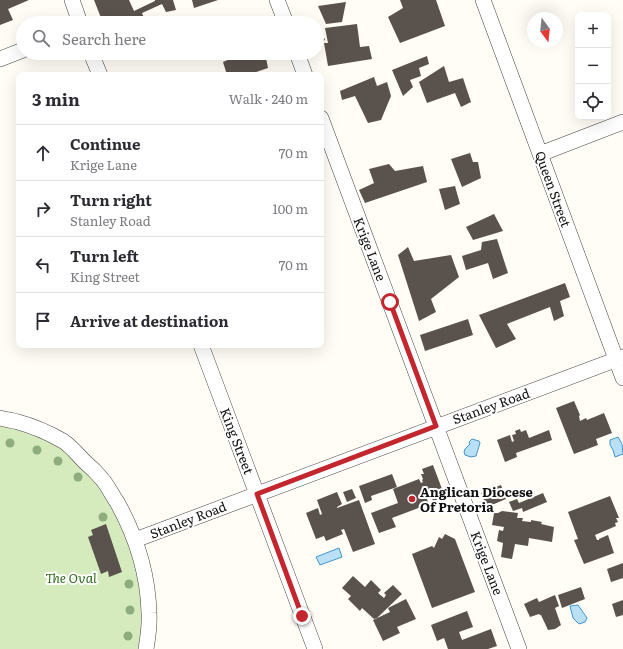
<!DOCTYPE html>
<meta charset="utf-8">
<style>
:root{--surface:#fff;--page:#f2f2f3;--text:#2b2b33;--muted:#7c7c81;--line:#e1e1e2}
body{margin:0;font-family:Literata,serif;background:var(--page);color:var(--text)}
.controls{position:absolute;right:12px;top:12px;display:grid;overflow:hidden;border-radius:8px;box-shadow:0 4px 16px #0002}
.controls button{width:36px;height:36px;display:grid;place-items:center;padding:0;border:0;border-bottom:1px solid var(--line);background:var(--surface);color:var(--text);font:20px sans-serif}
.compass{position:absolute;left:527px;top:12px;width:36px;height:36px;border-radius:50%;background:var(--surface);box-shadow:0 4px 16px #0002;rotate:165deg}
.stop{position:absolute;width:12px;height:12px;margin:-9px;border:3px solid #c4262e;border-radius:50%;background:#fff}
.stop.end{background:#c4262e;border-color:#fff;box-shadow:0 1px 4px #0008}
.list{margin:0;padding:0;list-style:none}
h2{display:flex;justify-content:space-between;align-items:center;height:52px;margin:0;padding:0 16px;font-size:17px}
h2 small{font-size:13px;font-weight:400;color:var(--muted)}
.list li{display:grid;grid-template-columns:26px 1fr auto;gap:12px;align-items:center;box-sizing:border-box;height:56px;padding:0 16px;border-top:1px solid var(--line)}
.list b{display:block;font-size:15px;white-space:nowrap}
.list p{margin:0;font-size:13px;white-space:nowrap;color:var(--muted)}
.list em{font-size:13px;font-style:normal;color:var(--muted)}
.icon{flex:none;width:22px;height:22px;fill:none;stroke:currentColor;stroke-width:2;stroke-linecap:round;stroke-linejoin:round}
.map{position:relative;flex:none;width:623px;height:649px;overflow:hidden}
.search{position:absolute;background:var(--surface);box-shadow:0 4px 16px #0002;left:16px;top:16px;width:308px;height:44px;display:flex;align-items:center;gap:10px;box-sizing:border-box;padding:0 14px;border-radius:22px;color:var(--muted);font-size:15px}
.panel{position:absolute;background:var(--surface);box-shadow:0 4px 16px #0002;left:16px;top:72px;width:308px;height:276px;border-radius:8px}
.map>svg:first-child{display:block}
.green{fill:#d5ebbd}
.water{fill:#b9e0f7;stroke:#3f96cf}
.building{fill:#5a524d}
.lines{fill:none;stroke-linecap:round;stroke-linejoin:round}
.street-casing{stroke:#444;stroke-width:16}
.street{stroke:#fff;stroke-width:15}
.tree{fill:#8dad7f}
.route{stroke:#c4262e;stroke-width:5}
.poi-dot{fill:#c4262e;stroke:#fff;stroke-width:1.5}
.labels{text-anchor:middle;stroke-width:4;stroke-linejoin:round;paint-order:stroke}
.street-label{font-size:13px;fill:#111;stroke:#fff}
.poi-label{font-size:13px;font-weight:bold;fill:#111;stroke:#fff;text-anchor:start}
.park-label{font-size:13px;font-style:italic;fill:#2f6b1f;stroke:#fff}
</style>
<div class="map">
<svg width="623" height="649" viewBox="0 0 623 649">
<rect width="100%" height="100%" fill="#fffdf5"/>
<path class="green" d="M0 415 28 422 105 481 143 568 146 649H0Z"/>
<path class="water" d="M618 437 622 444 623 454 615 457 613 450 610 445V440Z
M472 439 479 441 480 443 476 456 471 457 465 455 464 452 465 449 470 444 469 442Z
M339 548 342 557 320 565 316 557Z
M578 605 587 618 585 622 579 624 573 618 570 606Z"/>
<path class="building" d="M0 0H29L8 9 13 20 0 25Z
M94 0H129L134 11 155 1V0H173L176 10 166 12 162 4 142 13 146 23H103Z
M192 0H218L194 8Z
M400 0H436L445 26 400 43 388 17 403 8Z
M346 2 342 22 326 24 318 6Z
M357 24 360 47 369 46 372 59 328 66 324 43H328L325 28Z
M320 29 325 40 317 43V30Z
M244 53H265L268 68 247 75H227L223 62Z
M427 56 429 64 419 68 421 76 410 80 413 87 403 96 392 70Z
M444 66 449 82 463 78 471 102 461 107 455 93 427 103 419 82Z
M374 77 377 86 387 82 391 96 381 120 368 123 355 96 342 100 340 91Z
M470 153 473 162H478L481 178 462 187 451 159Z
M389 164 395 171 423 166 427 182 365 203 359 190 374 183 369 169Z
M455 186 460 204 445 210 439 189Z
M494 214 503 231 473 240 466 227Z
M497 239 508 273 493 279 488 263 466 270 462 256 481 250 482 242Z
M408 247 414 261 451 255 459 277 431 299 436 312 419 321 398 255Z
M565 283 570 297 560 301 564 316 554 321 550 307 507 324 516 339 496 348 479 315Z
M468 319 473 335 425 351 420 335Z
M574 401 580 415 579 416 580 421 586 418 587 420 604 413 612 433 596 439 598 445 574 454 556 408Z
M520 429 521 432 526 430 529 438 549 430 552 440 516 453 517 457 505 462 497 440 510 435 512 442 514 441 512 435 516 434 515 431Z
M433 465 445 497 433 501 431 495 426 497 429 504 392 518 396 527 379 533 371 513 398 503 393 489 419 479 421 483 423 482 422 480 423 479 421 474H424L422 469Z
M392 474 397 487 371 496 372 500 365 503 359 486Z
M501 485 506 499 487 507 481 493Z
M352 489 356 498 347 502 343 492Z
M337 492 342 504 337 507V508L359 500 375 544 353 552 344 529 341 530 343 534 326 541 324 536 316 539 306 513 318 508 320 515 322 514 317 500Z
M543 493 547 502 523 512 522 508 513 511 509 502 517 499 519 503Z
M610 496 619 518H616L618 522 615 523 616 526 595 535 597 540H599V539L608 535 614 553 584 564 574 540 578 539 568 512Z
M502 511 518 513 517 518H523L522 521 531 522V520L542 522 541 524 554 527 552 542 529 538 528 546 515 544 512 559 501 557 503 543 497 541 499 530 503 531 504 527 492 525 494 513H498Z
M106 524 122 572 109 577 108 571 101 574 88 537 93 535 91 530Z
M445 534 455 539 475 592 432 608 412 554 432 546 434 548 439 537 442 539Z
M623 563V578L611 582 607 569Z
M353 576 365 587 371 580 381 590 378 593 384 598 386 595 384 593 393 585 402 594 377 618 374 619 362 608 360 611 348 599 351 596 342 588Z
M581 587 585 599 562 608 558 595Z
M555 595 559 606 555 608 561 625 555 629 548 630 541 615H540L539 614 530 617 524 604 537 598 539 602Z
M406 599 416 619 397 627 400 633 383 641 373 620 390 612 388 608Z
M623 600V615L616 617 612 604Z
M467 611 473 627 459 632 462 640 491 629 497 646 488 649H448L444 638 437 641 431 625Z"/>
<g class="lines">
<defs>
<path id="street" d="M72 0 80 23
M277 0 286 23
M483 0 623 378
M91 53 100 75
M297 53 305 75
M0 59 23 50
M321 118 519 649
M540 154 623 122
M201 345 315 649
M0 418C6 420 12 420 18 422 33 426 49 433 63 441 71 446 78 455 85 462 91 467 97 473 102 479 108 486 112 495 117 502 136 536 148 573 149 613 150 625 148 637 146 649
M135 540 623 357"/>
</defs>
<use href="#street" class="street-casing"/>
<use href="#street" class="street"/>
</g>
<g class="tree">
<circle cx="10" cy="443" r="4.5"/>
<circle cx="37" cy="450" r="4.5"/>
<circle cx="58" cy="461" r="4.5"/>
<circle cx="78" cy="477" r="4.5"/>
<circle cx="103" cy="517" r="4.5"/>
<circle cx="129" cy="584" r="4.5"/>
<circle cx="130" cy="610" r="4.5"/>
<circle cx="128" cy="636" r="4.5"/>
</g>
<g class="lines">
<path class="route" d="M302 616 257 494 436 426 390 302"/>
</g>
<circle class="poi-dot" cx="412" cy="499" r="4"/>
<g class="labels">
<g class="street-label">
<text transform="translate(553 189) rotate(70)" y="5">Queen Street</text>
<text transform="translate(370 249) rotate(69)" y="5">Krige Lane</text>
<text transform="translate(491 406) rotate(-20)" y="5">Stanley Road</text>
<text transform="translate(237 441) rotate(69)" y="5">King Street</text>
<text transform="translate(188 520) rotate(-21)" y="5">Stanley Road</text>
<text transform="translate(487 563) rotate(69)" y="5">Krige Lane</text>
</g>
<g class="poi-label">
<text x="420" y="497">Anglican Diocese<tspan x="420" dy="15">Of Pretoria</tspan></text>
</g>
<g class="park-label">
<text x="71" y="583">The Oval</text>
</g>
</g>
</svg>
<div class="controls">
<button>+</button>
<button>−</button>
<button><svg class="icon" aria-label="locate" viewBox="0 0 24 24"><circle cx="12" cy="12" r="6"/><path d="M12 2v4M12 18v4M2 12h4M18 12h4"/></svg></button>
</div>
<svg class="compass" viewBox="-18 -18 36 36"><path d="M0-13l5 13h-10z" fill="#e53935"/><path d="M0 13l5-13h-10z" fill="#7c7c81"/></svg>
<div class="stop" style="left:390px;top:302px"></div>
<div class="stop end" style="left:302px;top:616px"></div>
<div class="search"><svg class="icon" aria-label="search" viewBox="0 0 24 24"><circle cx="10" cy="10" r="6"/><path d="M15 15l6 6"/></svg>Search here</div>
<section class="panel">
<h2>3 min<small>Walk · 240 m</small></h2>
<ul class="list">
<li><svg class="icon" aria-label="ahead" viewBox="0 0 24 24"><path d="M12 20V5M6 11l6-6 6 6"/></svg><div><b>Continue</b><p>Krige Lane</p></div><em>70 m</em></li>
<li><svg class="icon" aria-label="right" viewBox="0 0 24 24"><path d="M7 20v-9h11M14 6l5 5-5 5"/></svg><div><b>Turn right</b><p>Stanley Road</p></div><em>100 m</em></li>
<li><svg class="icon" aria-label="left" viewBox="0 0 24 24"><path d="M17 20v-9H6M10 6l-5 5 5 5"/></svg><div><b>Turn left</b><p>King Street</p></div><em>70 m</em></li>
<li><svg class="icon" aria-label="arrive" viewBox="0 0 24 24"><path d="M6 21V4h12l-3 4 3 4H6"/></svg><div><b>Arrive at destination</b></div></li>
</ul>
</section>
</div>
